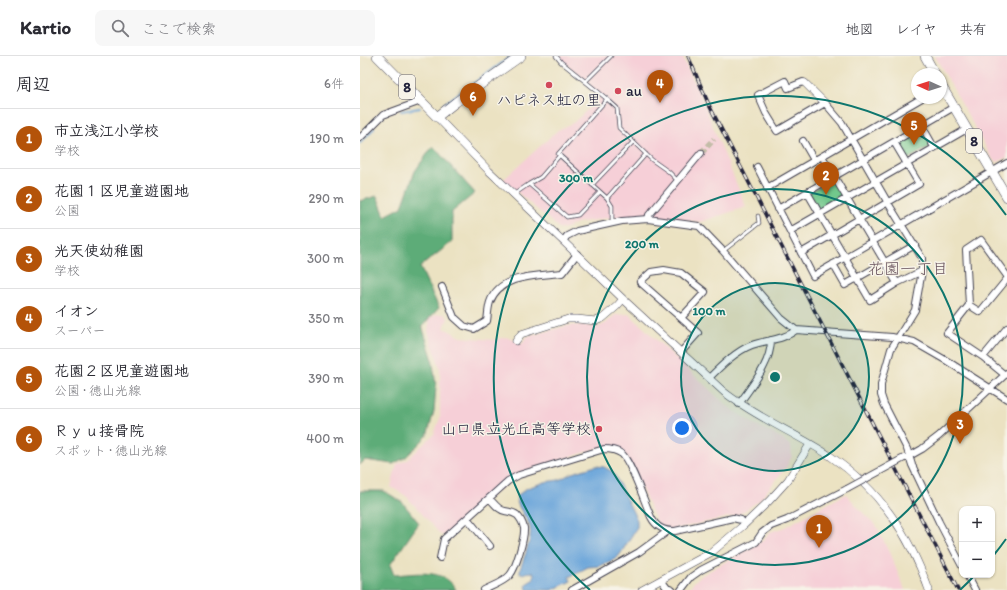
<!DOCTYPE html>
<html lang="ja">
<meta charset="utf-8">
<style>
:root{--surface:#fff;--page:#f7f7f7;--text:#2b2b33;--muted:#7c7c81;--line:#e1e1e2;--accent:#b45309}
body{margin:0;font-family:Itim,"Klee One",sans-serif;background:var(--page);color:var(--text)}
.controls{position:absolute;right:12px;bottom:12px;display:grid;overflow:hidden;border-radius:8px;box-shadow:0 1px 3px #0004}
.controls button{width:36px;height:36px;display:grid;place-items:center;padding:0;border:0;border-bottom:1px solid var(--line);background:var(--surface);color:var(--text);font:20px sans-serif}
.compass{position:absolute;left:551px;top:12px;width:36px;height:36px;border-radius:50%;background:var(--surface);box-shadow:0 1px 3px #0004;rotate:273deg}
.you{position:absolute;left:322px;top:372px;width:14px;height:14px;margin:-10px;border:3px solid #fff;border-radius:50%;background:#1a73e8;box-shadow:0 0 0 6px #1a73e833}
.badge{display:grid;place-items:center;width:26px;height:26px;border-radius:50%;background:var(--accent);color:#fff;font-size:13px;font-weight:700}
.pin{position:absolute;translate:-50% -33px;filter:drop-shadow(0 1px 2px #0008)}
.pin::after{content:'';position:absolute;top:21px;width:14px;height:12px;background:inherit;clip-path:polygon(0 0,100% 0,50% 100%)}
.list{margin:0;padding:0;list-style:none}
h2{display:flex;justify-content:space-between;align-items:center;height:52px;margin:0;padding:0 16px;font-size:17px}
h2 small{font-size:13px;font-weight:400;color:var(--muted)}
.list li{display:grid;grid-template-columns:26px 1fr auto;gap:12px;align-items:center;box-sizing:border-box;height:60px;padding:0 16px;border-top:1px solid var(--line)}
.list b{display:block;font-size:15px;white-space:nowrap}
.list p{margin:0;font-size:13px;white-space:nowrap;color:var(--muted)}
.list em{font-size:13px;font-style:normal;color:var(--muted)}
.icon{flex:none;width:22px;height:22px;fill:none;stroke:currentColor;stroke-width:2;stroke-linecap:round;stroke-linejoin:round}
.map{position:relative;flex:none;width:647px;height:534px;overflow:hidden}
header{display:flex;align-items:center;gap:24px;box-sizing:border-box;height:56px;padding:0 20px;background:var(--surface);border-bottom:1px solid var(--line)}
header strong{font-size:19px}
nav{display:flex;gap:22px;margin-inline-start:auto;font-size:14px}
.search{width:280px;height:36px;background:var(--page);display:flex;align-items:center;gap:10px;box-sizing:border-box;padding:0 14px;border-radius:8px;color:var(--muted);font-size:15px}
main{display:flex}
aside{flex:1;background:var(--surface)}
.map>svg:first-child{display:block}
.built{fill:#f6cfd7}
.green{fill:#72c88c;stroke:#4a7564}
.forest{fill:#5dac78;stroke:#40675a}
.water{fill:#6aa5da;stroke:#46648a}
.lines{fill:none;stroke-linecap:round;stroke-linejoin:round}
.stream{stroke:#6aa5da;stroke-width:2}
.minor-tunnel{stroke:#c3bca7;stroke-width:6;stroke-dasharray:6 3;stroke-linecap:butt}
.service-casing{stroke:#403f4f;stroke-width:4.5}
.minor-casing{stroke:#403f4f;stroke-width:8}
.tertiary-casing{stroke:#403f4f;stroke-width:8}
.primary-casing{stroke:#403f4f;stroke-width:10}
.service{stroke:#fff;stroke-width:3}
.minor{stroke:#fff;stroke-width:6}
.tertiary{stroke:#fff;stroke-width:7}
.primary{stroke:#fff;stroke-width:9}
.rail-casing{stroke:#22223b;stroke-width:3.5}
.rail{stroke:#f7f3e8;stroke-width:2;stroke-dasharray:6;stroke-linecap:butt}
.minor-bridge-casing{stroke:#403f4f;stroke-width:8;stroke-linecap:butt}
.minor-bridge{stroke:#fff;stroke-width:6}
.ring{fill:none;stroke:#0f766e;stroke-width:2}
.poi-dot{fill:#d1495b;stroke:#f7f3e8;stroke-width:1.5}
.labels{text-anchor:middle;stroke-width:3;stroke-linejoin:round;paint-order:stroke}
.shield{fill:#f7f3e8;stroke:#62616f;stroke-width:1}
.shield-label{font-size:14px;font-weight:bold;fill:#22223b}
.poi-label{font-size:15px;fill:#22223b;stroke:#f7f3e8;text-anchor:start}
.neighbourhood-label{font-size:16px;fill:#69545e;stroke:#f7f3e8}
.centre{fill:#0f766e;stroke:#f7f3e8;stroke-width:2}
.ring-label{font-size:12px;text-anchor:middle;font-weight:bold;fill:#0f766e;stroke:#f7f3e8;stroke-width:3;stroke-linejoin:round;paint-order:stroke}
</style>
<header>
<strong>Kartio</strong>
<div class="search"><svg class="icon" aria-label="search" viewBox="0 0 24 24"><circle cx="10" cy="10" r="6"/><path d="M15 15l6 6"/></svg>ここで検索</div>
<nav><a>地図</a><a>レイヤ</a><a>共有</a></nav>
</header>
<main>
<aside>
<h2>周辺<small>6件</small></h2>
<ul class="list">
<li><span class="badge">1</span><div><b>市立浅江小学校</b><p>学校</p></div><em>190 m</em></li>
<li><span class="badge">2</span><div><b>花園１区児童遊園地</b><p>公園</p></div><em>290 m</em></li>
<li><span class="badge">3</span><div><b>光天使幼稚園</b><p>学校</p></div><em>300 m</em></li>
<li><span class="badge">4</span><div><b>イオン</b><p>スーパー</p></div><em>350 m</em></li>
<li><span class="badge">5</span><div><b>花園２区児童遊園地</b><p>公園 · 徳山光線</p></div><em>390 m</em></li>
<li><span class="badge">6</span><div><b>Ｒｙｕ接骨院</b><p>スポット · 徳山光線</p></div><em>400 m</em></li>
</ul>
</aside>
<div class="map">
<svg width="647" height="534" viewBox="0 0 647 534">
<rect width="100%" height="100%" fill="#f7f3e8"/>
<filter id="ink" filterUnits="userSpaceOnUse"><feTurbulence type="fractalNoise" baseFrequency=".025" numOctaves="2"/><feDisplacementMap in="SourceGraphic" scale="8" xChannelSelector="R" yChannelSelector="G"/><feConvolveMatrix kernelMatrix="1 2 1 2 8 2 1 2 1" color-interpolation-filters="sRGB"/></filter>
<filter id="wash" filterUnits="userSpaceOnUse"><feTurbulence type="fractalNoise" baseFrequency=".012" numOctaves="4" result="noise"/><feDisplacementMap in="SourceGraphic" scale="16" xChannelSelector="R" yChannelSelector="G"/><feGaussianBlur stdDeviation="0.9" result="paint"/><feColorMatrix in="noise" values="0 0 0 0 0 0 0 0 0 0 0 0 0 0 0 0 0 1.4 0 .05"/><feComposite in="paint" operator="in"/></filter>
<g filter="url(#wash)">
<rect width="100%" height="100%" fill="#ebe2c2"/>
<path class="built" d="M196 0H322L340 39 386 151 340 166 303 161 247 162 217 167 207 172 200 173 143 124 198 74 213 67 239 43 226 25Z
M575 0H647V101L638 106 633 104Z
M78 258H84L88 262 84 272 101 281 134 284 146 281 162 288 166 281 206 270 220 269 238 271 245 268 255 259 269 258 367 350 392 367 421 382 431 390 432 400 427 410 400 444 378 459 311 474 298 469 267 401 262 395 255 391H242L159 417 85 479H81L46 440 31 431 37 408 47 404 74 378 80 362V312L68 275 70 262Z
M486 438 505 459 516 469 530 498 545 534H327L339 521 402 485 410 476 425 471Z"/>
<path class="green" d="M562 73 571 90 546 104 537 87Z
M473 123 483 141 459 155 449 137Z"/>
<path class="forest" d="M73 90 115 137 92 156V186L60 211 79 252 62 270 72 301 76 330 74 355 67 380 46 401 33 408 5 404 0 409V145L17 140 25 160 42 151 55 115Z
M0 435H24L42 446 59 467 30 509 34 519C54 518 85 511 96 534H0Z"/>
<path class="water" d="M236 410 244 411 253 416 277 464V471L261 497 257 502 240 510 228 511 209 521 211 525 192 534H167L166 528 174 523V517C168 515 165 518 160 518V514C163 503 173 482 170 471 167 460 155 451 157 440L167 432 185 426 199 424 212 417Z"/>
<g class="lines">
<path class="stream" d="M84 48 152 0
M41 55 60 52
M0 87 14 72"/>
</g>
</g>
<g filter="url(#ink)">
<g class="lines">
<path class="minor-tunnel" d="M341 97 354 83"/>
<defs>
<path id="service" d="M196 0 201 6 247 43 198 98 247 142 252 150V166
M226 25 251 0
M247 43 257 52 259 72 292 104 309 116 318 125
M200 99 181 121 169 128 207 161 218 159 240 136
M232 129 273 86
M156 137 169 128
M247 142 286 98
M363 195 399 167 398 160"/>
<path id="minor" d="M445 27 443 26 428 32 425 25 398 39 406 57 417 75 465 47 482 67 528 147 562 202V215L555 254 531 293 521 328V339L524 348 547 393 552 409 579 466 602 510
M562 70 574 91
M0 82 23 59 61 45
M443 85 454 104
M462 100 537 227
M397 111 453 220 647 107
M407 132 562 42
M447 136 510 244 537 227 562 215
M418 153 594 51
M288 163 289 159 341 97
M430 175 607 73
M203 185 207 180 217 175 262 165 288 163 339 170 363 195 421 262 436 274 532 281 554 286 587 305 647 343
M441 197 559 128 534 86
M473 208 485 229 555 189
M304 214 321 217 345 236 321 262 280 226 291 216Z
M82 231 94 261 104 270 114 273 127 265C128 259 128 252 130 246 140 218 177 220 202 217L217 198
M609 249 620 256 647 223
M321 262 338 277 321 296
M623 301 647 272
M645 319 623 301 587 277 609 249 606 194 621 184 647 220
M349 322C361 310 376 295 392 289 406 284 424 284 436 274
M379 348C392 329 411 308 411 284
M546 402 562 393 579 380 647 317
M107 462 130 490
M80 502 84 483 148 425 159 419 244 393C251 393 256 394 262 398 271 406 285 447 291 461 296 471 303 475 315 475L373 462 381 464 385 468
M607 519 615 534
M301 524 307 532 312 534
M124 534C132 530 144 526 150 519 156 512 165 481 164 472 163 468 160 462 157 459 153 456 150 456 145 455 138 454 134 447 129 442
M212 534 279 496 308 475
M321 534 331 521 341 514 396 486 402 477 411 470 427 464 487 433"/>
<path id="tertiary" d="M445 27 465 47
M77 61 129 115 203 185 263 243 364 336C397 362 436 377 470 400 520 434 549 478 569 534
M156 285 161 278 208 263H217L236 265 243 262 257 250 263 243
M282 534 352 496 385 468 409 445 428 424 450 388"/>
<path id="primary" d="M17 0 77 61 96 46 161 0
M565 0 575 18
M581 29 647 141"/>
</defs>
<use href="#service" class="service-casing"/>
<use href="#minor" class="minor-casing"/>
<use href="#tertiary" class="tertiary-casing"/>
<use href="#primary" class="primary-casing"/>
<use href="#service" class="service"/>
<use href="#minor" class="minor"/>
<use href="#tertiary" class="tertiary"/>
<use href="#primary" class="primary"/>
<defs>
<path id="rail" d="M328 0 349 49 598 534"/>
</defs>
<use href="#rail" class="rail-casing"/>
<use href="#rail" class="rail"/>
<defs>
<path id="minor-bridge" d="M487 433 544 402"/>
</defs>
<use href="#minor-bridge" class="minor-bridge-casing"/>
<use href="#minor-bridge" class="minor-bridge"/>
</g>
</g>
<circle cx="415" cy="321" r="94" fill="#0f766e" fill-opacity=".12"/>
<g class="ring">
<circle cx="415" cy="321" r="94"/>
<circle cx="415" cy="321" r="188"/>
<path d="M646 483A282 282 0 0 1 633 500M614 520A282 282 0 0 1 600 534M230 534A282 282 0 1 1 646 159"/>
</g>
<g class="poi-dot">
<circle cx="189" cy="29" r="4"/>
<circle cx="258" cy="35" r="4"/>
<circle cx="239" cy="373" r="4"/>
</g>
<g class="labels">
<g class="shield">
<rect x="39" y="19" width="16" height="24" rx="3"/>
<rect x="606" y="73" width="16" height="24" rx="3"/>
</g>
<g class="shield-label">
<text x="47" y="36">8</text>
<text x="614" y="90">8</text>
</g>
<g class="poi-label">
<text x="266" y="40">au</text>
<text x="189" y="49" text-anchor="middle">ハピネス虹の里</text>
<text x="231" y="378" text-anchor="end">山口県立光丘高等学校</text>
</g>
<g class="neighbourhood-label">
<text x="548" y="218">花園一丁目</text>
</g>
</g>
<circle cx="415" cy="321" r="6" class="centre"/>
<g class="ring-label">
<text x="216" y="126">300 m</text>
<text x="282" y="192">200 m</text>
<text x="349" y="259">100 m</text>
</g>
</svg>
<div class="controls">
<button>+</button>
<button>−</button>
</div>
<svg class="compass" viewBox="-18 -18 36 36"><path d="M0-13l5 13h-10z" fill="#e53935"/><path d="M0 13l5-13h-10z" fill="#7c7c81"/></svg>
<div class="you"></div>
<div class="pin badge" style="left:459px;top:492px">1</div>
<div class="pin badge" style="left:466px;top:139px">2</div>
<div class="pin badge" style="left:600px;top:388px">3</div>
<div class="pin badge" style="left:300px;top:47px">4</div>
<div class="pin badge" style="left:554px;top:89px">5</div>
<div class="pin badge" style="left:113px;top:60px">6</div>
</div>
</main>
